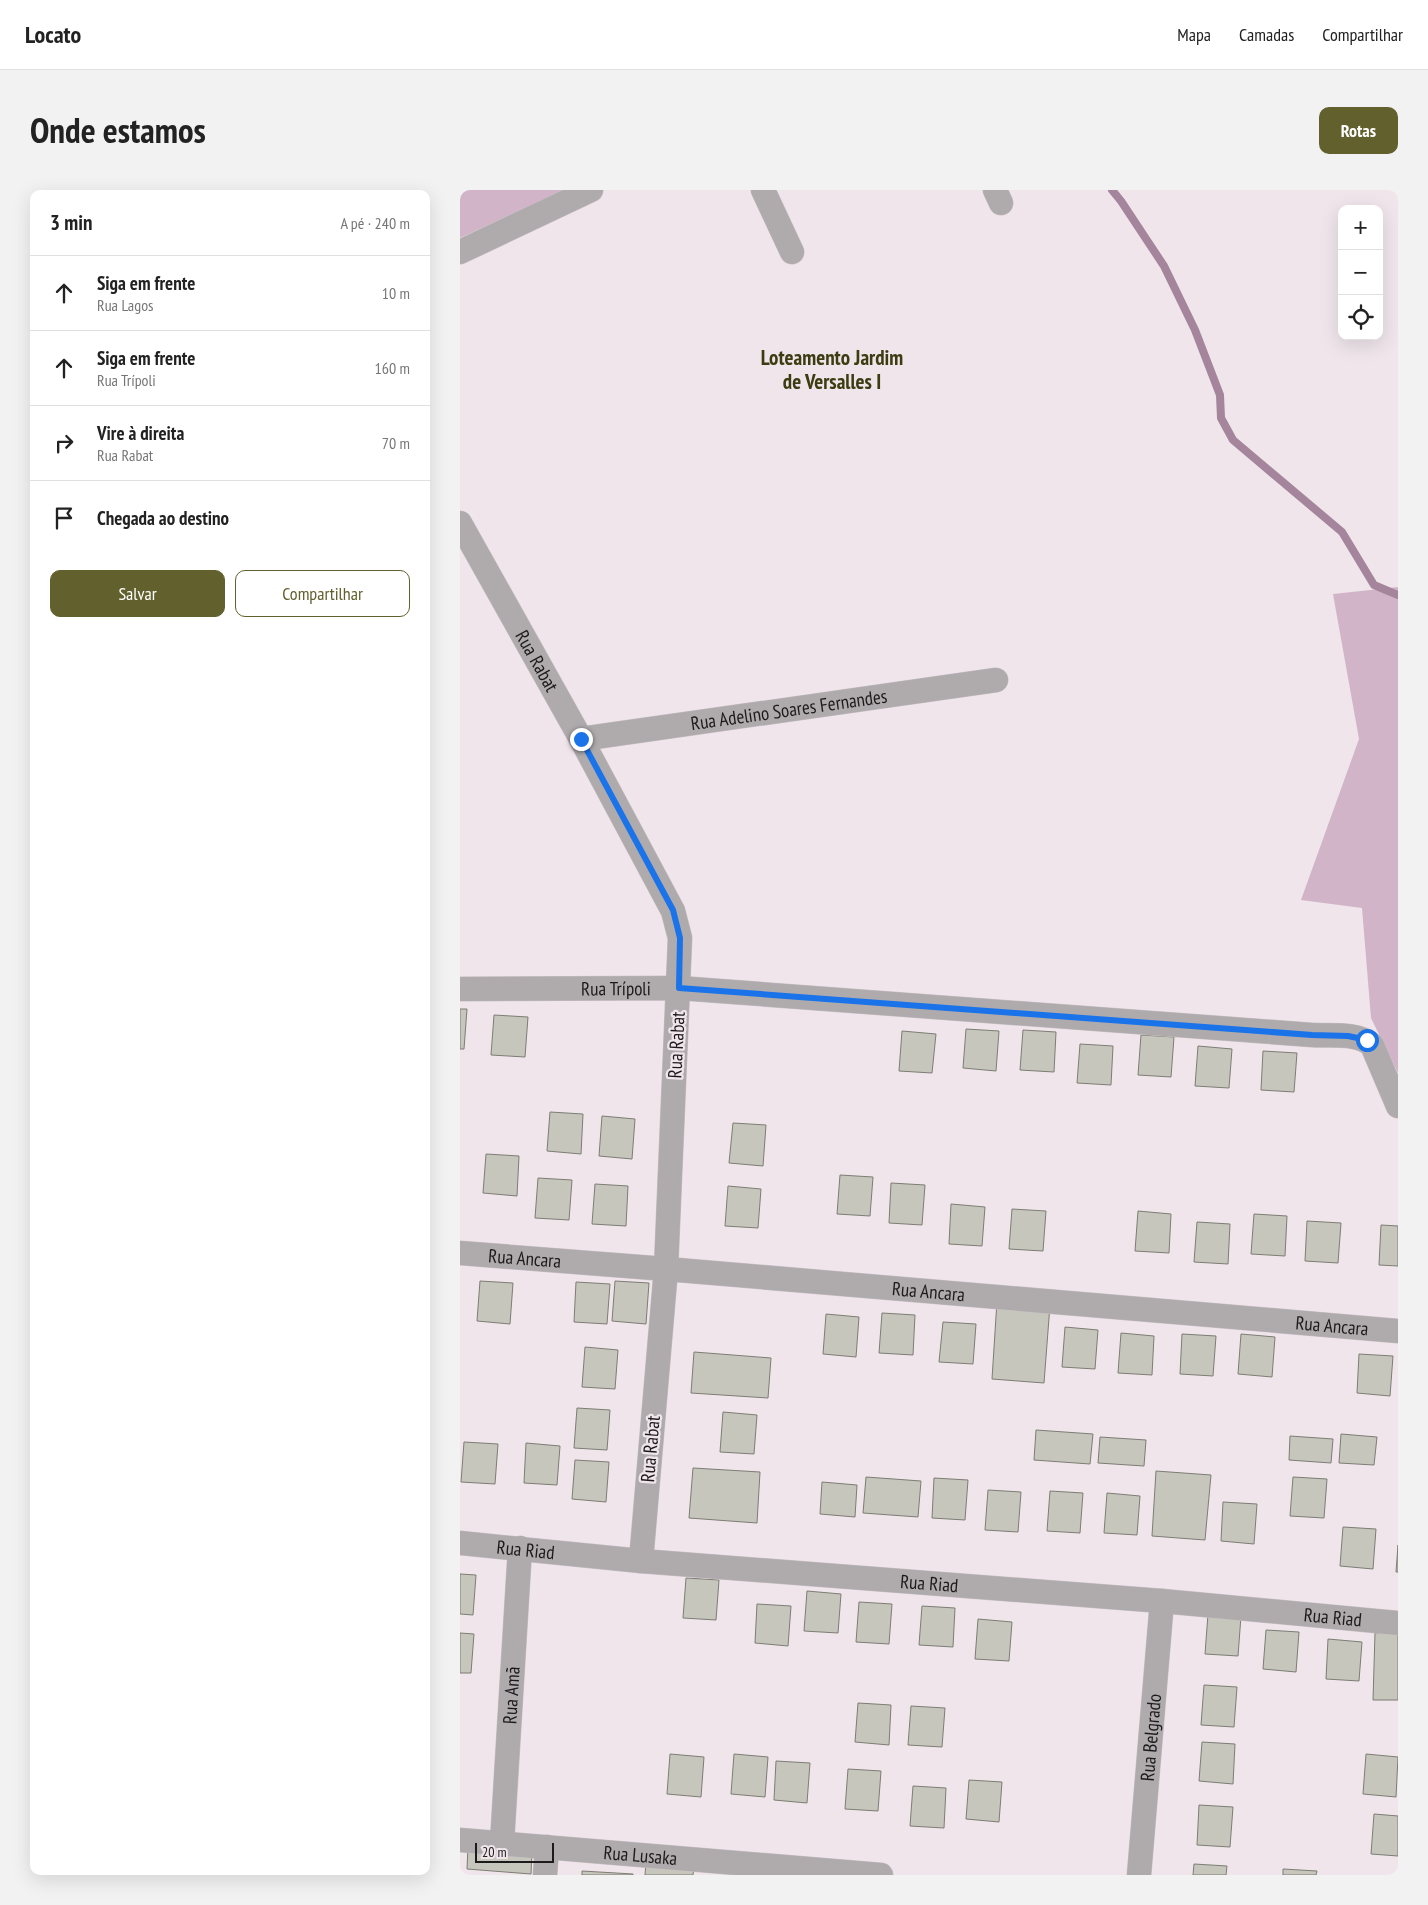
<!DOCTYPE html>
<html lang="pt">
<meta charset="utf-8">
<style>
:root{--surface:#fff;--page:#f2f2f2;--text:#222;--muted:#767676;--line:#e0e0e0;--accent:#62602d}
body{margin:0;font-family:"PT Sans Narrow",sans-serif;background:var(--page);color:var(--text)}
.controls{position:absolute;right:15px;top:15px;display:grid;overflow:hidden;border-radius:10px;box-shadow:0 5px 20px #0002}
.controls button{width:45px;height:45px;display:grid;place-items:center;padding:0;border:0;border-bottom:1px solid var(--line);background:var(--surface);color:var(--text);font:25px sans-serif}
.scale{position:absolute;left:15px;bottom:12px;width:79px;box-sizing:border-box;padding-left:5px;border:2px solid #1d1a1c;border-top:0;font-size:14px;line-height:18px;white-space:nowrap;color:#1d1a1c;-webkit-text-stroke:4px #efe5eb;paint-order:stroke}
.stop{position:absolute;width:15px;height:15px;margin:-11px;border:4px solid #1a73e8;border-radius:50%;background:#fff}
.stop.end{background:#1a73e8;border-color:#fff;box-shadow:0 1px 5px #0008}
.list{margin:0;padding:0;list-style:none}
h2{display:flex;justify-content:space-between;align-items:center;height:65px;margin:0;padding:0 20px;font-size:21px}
h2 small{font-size:16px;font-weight:400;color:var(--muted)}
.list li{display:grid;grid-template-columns:32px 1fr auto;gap:15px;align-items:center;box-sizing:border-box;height:75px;padding:0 20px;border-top:1px solid var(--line)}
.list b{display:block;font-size:19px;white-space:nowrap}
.list p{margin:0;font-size:16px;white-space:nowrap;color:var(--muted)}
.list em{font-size:16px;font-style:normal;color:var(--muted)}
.actions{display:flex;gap:10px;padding:15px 20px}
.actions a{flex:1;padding:11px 0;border:1px solid var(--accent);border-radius:10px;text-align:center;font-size:18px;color:var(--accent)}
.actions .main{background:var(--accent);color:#fff}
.icon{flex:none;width:28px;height:28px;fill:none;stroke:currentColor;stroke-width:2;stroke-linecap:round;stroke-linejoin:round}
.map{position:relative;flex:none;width:938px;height:1685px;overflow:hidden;border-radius:10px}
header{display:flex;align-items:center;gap:30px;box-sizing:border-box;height:70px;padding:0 25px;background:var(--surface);border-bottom:1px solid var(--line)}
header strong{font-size:24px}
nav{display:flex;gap:28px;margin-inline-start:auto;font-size:18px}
.intro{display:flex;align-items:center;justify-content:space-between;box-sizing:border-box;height:120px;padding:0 30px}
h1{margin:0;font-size:35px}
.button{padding:12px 22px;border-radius:10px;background:var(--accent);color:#fff;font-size:18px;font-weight:700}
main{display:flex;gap:30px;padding:0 30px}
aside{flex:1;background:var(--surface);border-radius:10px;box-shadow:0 5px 20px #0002}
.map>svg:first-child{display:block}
.green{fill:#d2b4c8}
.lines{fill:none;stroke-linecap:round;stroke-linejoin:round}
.stream{stroke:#a4859b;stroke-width:8}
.building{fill:#c6c6bc;stroke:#7d7d74}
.minor-casing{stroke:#c9c0c6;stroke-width:25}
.minor{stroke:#afabad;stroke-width:24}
.route{stroke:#1a73e8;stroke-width:6}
.labels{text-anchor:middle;stroke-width:4.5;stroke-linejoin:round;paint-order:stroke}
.street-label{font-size:19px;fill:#1d1a1c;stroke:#efe5eb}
.quarter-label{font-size:21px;font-weight:bold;fill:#3c3b11;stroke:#efe5eb}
</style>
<header>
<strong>Locato</strong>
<nav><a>Mapa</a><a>Camadas</a><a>Compartilhar</a></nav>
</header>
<div class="intro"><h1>Onde estamos</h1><a class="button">Rotas</a></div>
<main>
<aside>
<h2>3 min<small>A pé · 240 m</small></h2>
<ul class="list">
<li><svg class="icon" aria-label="ahead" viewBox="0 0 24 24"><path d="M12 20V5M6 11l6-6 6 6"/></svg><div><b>Siga em frente</b><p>Rua Lagos</p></div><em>10 m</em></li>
<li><svg class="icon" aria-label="ahead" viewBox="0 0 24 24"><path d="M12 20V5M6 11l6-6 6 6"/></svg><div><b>Siga em frente</b><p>Rua Trípoli</p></div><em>160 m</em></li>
<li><svg class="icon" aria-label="right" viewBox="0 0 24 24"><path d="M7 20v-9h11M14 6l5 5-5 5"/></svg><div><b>Vire à direita</b><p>Rua Rabat</p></div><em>70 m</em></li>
<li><svg class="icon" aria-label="arrive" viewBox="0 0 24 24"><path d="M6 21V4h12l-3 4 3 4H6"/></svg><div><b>Chegada ao destino</b></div></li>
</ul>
<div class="actions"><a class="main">Salvar</a><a>Compartilhar</a></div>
</aside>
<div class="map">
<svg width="938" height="1685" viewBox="0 0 938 1685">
<rect width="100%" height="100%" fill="#efe5eb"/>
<path class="green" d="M0 0H106L0 48Z
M938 397V883L911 828 902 718 841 710 899 549 873 404Z"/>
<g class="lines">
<path class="stream" d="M652 0 661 11 704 76 735 140 760 205 761 228 773 250 882 342 914 395 938 405"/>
</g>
<path class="building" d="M0 819H7L4 859H0Z
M34 825 68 827 65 867 31 865Z
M506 839 539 841 536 881 503 878Z
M563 840 596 842 594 882 560 880Z
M442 841 476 844 472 883 439 881Z
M681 845 714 847 711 887 678 885Z
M620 854 653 856 651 895 617 893Z
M738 856 772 859 769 898 735 896Z
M803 861 837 863 834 902 801 900Z
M90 922 123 924 121 964 87 961Z
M142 926 175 929 172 969 139 966Z
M273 933 306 935 303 976 269 973Z
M26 964 59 966 57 1006 23 1003Z
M380 985 413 987 410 1026 377 1024Z
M78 988 112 990 109 1030 75 1028Z
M431 993 465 995 462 1035 429 1033Z
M135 994 168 996 166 1036 132 1034Z
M268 996 301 999 298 1038 265 1036Z
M491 1014 525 1017 522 1056 489 1054Z
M552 1019 586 1021 583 1061 549 1059Z
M678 1021 711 1024 709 1063 675 1061Z
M794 1024 827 1026 825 1066 791 1064Z
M847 1031 881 1033 878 1073 845 1071Z
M737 1032 770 1034 768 1074 734 1072Z
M921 1035 938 1036V1076L919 1075Z
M20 1091 53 1093 50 1134 17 1131Z
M155 1091 189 1093 186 1134 152 1131Z
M116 1092 150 1094 147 1134 114 1132Z
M537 1111 590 1115 584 1193 532 1189Z
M422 1123 455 1125 453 1165 419 1163Z
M366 1124 399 1127 396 1167 363 1164Z
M483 1132 516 1134 513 1174 479 1172Z
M605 1137 638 1140 635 1179 602 1177Z
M661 1143 694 1146 692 1185 658 1183Z
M722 1144 756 1146 753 1186 720 1184Z
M781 1144 815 1147 812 1187 778 1184Z
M125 1157 158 1160 155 1199 122 1197Z
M234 1162 311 1168 308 1208 231 1203Z
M899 1164 933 1166 930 1206 897 1203Z
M117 1218 150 1220 147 1260 114 1258Z
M263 1222 297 1225 294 1264 260 1262Z
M576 1240 633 1244 630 1274 574 1270Z
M881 1244 917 1247 914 1275 879 1273Z
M830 1246 873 1249 871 1273 829 1270Z
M640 1247 686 1250 684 1276 638 1273Z
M4 1252 38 1254 35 1294 1 1292Z
M66 1253 100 1256 97 1295 64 1293Z
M115 1270 149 1272 146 1312 112 1309Z
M233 1278 300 1282 297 1333 229 1328Z
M696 1281 751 1285 745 1350 692 1346Z
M406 1287 461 1291 458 1327 403 1323Z
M833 1287 867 1289 864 1328 830 1326Z
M474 1288 508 1290 505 1330 472 1328Z
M362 1292 397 1295 395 1327 360 1324Z
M528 1300 561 1302 558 1342 525 1340Z
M590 1301 623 1303 620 1343 587 1341Z
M647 1303 680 1306 677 1345 644 1343Z
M763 1312 797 1314 794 1354 761 1351Z
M883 1337 916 1339 913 1379 880 1376Z
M938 1355V1382H936Z
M0 1384 16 1385 13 1425 0 1424Z
M226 1388 259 1390 256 1430 223 1428Z
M347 1401 381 1404 378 1443 344 1441Z
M399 1412 432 1414 429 1454 396 1452Z
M297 1414 331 1416 328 1456 295 1453Z
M462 1416 495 1418 493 1457 459 1455Z
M748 1424 781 1426 778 1466 745 1464Z
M518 1429 552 1432 549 1471 515 1469Z
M806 1440 839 1442 836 1482 803 1479Z
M0 1443 14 1444 11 1483H0Z
M915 1443 938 1444V1510H913Z
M868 1449 902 1452 899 1491 866 1489Z
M744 1495 777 1497 774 1537 741 1535Z
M398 1513 431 1515 429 1555 395 1552Z
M451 1516 485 1518 482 1557 448 1555Z
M742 1552 775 1554 773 1594 739 1591Z
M210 1564 244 1567 241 1607 207 1604Z
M274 1564 308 1567 305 1607 271 1604Z
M906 1564 938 1567 936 1607 903 1604Z
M316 1571 350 1573 347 1613 314 1610Z
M388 1579 421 1581 418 1621 385 1619Z
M509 1590 542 1592 539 1632 506 1629Z
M453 1596 486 1598 484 1638 450 1636Z
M739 1615 773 1617 770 1657 737 1655Z
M914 1624 938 1626V1666L911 1664Z
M8 1656 72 1661 71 1684 7 1679Z
M186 1672 234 1676 233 1685H185Z
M734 1674 767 1676 766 1685H733Z
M823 1679 857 1681 856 1685H823Z
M122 1681 173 1684V1685H122Z"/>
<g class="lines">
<defs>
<g id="minor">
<path d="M303 0 332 62"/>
<path d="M535 0 541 13"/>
<path d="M0 62 131 0"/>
<path id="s1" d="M0 333 121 549 213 721 220 748 206 1079 181 1371"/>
<path id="s2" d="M121 549 536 490"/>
<path id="s3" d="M0 799 219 798 852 845C870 846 898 842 912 855L938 916"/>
<path id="s4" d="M0 1063 206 1079 938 1141"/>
<path id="s5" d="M0 1353 181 1371 702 1411 938 1433"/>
<path id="s6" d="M0 1650 421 1685"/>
<path id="s7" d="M42 1653 60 1358"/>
<path d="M85 1685 87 1657"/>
<path id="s8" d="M679 1685 702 1411"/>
</g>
</defs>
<use href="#minor" class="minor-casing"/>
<use href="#minor" class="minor"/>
</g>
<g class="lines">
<path class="route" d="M121 549 213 720 220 748 219 798 852 845 888 846 907 850"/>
</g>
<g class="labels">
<g class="street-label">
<text dy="7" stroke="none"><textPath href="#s1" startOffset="158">Rua Rabat</textPath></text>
<text dy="7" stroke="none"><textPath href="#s2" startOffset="210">Rua Adelino Soares Fernandes</textPath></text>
<text dy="7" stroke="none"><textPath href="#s3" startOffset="156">Rua Trípoli</textPath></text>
<text transform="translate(216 855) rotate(-87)" y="7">Rua Rabat</text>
<text dy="7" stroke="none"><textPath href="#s4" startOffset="65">Rua Ancara</textPath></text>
<text dy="7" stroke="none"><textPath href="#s4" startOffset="470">Rua Ancara</textPath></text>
<text dy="7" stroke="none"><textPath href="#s4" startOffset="875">Rua Ancara</textPath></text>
<text transform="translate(190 1259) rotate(-85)" y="7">Rua Rabat</text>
<text dy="7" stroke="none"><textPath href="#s5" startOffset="66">Rua Riad</textPath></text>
<text dy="7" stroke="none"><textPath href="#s5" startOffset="471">Rua Riad</textPath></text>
<text dy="7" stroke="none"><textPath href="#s5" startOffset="876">Rua Riad</textPath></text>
<text dy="7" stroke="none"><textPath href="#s7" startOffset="148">Rua Amã</textPath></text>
<text dy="7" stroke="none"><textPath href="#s8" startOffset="138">Rua Belgrado</textPath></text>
<text dy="7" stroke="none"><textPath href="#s6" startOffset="181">Rua Lusaka</textPath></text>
</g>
<g class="quarter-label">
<text x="372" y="175">Loteamento Jardim<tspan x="372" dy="24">de Versalles I</tspan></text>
</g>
</g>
</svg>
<div class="controls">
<button>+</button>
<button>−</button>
<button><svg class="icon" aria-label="locate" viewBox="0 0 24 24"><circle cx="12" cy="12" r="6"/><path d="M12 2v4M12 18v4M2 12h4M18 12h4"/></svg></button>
</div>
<div class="scale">20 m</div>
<div class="stop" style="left:907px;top:850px"></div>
<div class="stop end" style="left:121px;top:549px"></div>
</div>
</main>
